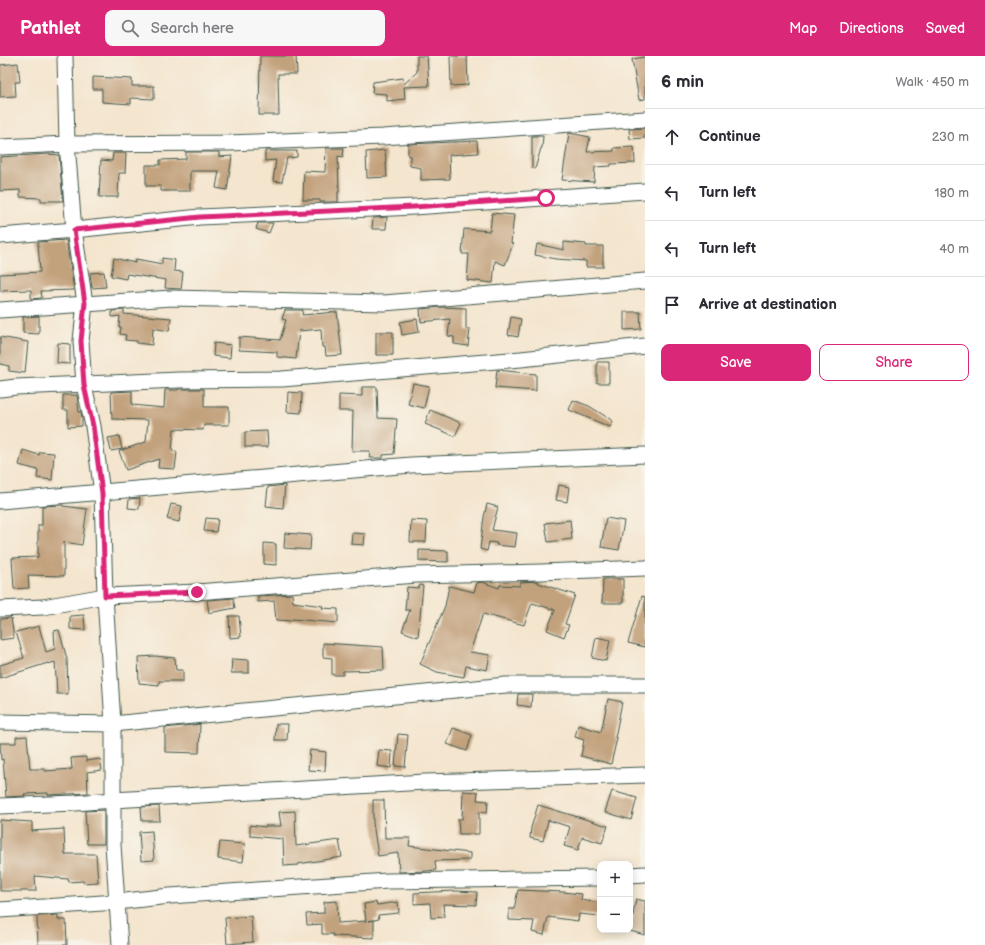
<!DOCTYPE html>
<meta charset="utf-8">
<style>
:root{--surface:#fff;--page:#f7f7f7;--text:#2b2b33;--muted:#7c7c81;--line:#e1e1e2;--accent:#db2777}
body{margin:0;font-family:"Balsamiq Sans",sans-serif;background:var(--page);color:var(--text)}
.controls{position:absolute;right:12px;bottom:12px;display:grid;overflow:hidden;border-radius:8px;box-shadow:0 2px 10px #0003}
.controls button{width:36px;height:36px;display:grid;place-items:center;padding:0;border:0;border-bottom:1px solid var(--line);background:var(--surface);color:var(--text);font:20px sans-serif}
.stop{position:absolute;width:12px;height:12px;margin:-9px;border:3px solid #db2777;border-radius:50%;background:#fff}
.stop.end{background:#db2777;border-color:#fff;box-shadow:0 1px 4px #0008}
.list{margin:0;padding:0;list-style:none}
h2{display:flex;justify-content:space-between;align-items:center;height:52px;margin:0;padding:0 16px;font-size:17px}
h2 small{font-size:13px;font-weight:400;color:var(--muted)}
.list li{display:grid;grid-template-columns:26px 1fr auto;gap:12px;align-items:center;box-sizing:border-box;height:56px;padding:0 16px;border-top:1px solid var(--line)}
.list b{display:block;font-size:15px;white-space:nowrap}
.list em{font-size:13px;font-style:normal;color:var(--muted)}
.actions{display:flex;gap:8px;padding:12px 16px}
.actions a{flex:1;padding:9px 0;border:1px solid var(--accent);border-radius:8px;text-align:center;font-size:14px;color:var(--accent)}
.actions .main{background:var(--accent);color:#fff}
.icon{flex:none;width:22px;height:22px;fill:none;stroke:currentColor;stroke-width:2;stroke-linecap:round;stroke-linejoin:round}
.map{position:relative;flex:none;width:645px;height:889px;overflow:hidden}
header{display:flex;align-items:center;gap:24px;box-sizing:border-box;height:56px;padding:0 20px;background:var(--accent);color:#fff}
header strong{font-size:19px}
nav{display:flex;gap:22px;margin-inline-start:auto;font-size:14px}
.search{width:280px;height:36px;background:var(--page);display:flex;align-items:center;gap:10px;box-sizing:border-box;padding:0 14px;border-radius:8px;color:var(--muted);font-size:15px}
main{display:flex}
aside{flex:1;background:var(--surface)}
.map>svg:first-child{display:block}
.building{fill:#c2a17d}
.lines{fill:none;stroke-linecap:round;stroke-linejoin:round}
.minor-casing{stroke:#3f564b;stroke-width:17}
.minor{stroke:#fff;stroke-width:15}
.route{stroke:#db2777;stroke-width:5}
</style>
<header>
<strong>Pathlet</strong>
<div class="search"><svg class="icon" aria-label="search" viewBox="0 0 24 24"><circle cx="10" cy="10" r="6"/><path d="M15 15l6 6"/></svg>Search here</div>
<nav><a>Map</a><a>Directions</a><a>Saved</a></nav>
</header>
<main>
<div class="map">
<svg width="645" height="889" viewBox="0 0 645 889">
<rect width="100%" height="100%" fill="#f7f3e8"/>
<filter id="ink" filterUnits="userSpaceOnUse"><feTurbulence type="fractalNoise" baseFrequency=".025" numOctaves="2"/><feDisplacementMap in="SourceGraphic" scale="8" xChannelSelector="R" yChannelSelector="G"/><feConvolveMatrix kernelMatrix="1 2 1 2 8 2 1 2 1" color-interpolation-filters="sRGB"/></filter>
<filter id="wash" filterUnits="userSpaceOnUse"><feTurbulence type="fractalNoise" baseFrequency=".012" numOctaves="4" result="noise"/><feDisplacementMap in="SourceGraphic" scale="16" xChannelSelector="R" yChannelSelector="G"/><feGaussianBlur stdDeviation="0.9" result="paint"/><feColorMatrix in="noise" values="0 0 0 0 0 0 0 0 0 0 0 0 0 0 0 0 0 1.4 0 .05"/><feComposite in="paint" operator="in"/></filter>
<g filter="url(#wash)">
<rect width="100%" height="100%" fill="#f4e5ce"/>
<g id="blocks">
<path class="building" d="M260 0H296L297 18H278L279 59H259Z
M417 0H427L429 30 404 31 405 43 387 45V38L372 37 373 26 403 22 404 28 417 16Z
M450 0H467L468 29 451 30Z
M645 1V43L639 44 632 3Z
M18 7 20 26H15L16 40 0 41V9Z
M93 21 132 23V30H154V43L131 42V48L102 46V33H93Z
M645 72V82L630 83 629 73Z
M569 77 590 81 587 96 614 95V92L634 91 635 107 611 108V110L595 111 594 126 562 124Z
M532 80H543L542 92H541L535 113 532 112Z
M477 85 478 97 449 99 450 123 421 124V112L410 110V99L408 100V88Z
M326 92H344L343 101 338 100 339 136H338V146H320V144H303L304 115 325 116Z
M385 94 387 121 367 122 366 96Z
M265 95H297V101L287 102 282 126 273 125 276 104 265 105Z
M186 96H219V101L232 100 227 134 216 132 219 115H190V135H161V130H146V109H160V104L186 103Z
M113 97H126L125 117H119L118 141H99L101 104 112 105Z
M49 98 59 99 63 145H41V142L20 141V134L0 135V101Z
M492 157 514 159 511 187 513 188 505 209 495 205 493 227 467 224 469 198H462L464 173 490 175Z
M387 161 386 173H372L373 162Z
M258 167H273L269 177 256 173Z
M66 184 74 234 41 235 42 242 31 243V234L0 235V218L40 216 38 186Z
M564 186 586 188V190H603V211H586V205L556 203 535 199 537 188 564 194Z
M114 202 135 207 136 203 162 208V202L175 204 174 215 183 216 181 233 165 232 166 224 127 218 126 223 111 220Z
M104 216 106 231 92 232 90 217Z
M440 251 466 252V273H470L468 290 454 288V281L448 280 450 263 421 266 420 253Z
M124 254V258L171 262 169 275 153 272 152 289 137 287V285L125 284 126 279 120 278 121 271H119L120 260 112 261V255Z
M285 254H303L302 259 337 256 342 299 326 300 325 291H322L321 273 299 275 296 303 277 301V296L239 294V281L280 284 286 264 282 263Z
M624 256H640L641 273 624 274Z
M39 260V278L23 277V261Z
M511 261 521 263 518 281 508 279Z
M417 263 419 276 402 279 400 266Z
M376 276H393V299H376Z
M0 281 28 286 25 317 9 315V310L0 308Z
M58 287 70 288V308L57 307Z
M214 287 231 289 230 302 213 300Z
M597 306H609V327H597Z
M497 314 536 318V335L495 332Z
M413 327 429 330 424 352 408 348Z
M362 331H377L378 362 397 363 394 398 383 399V402H369L370 395H352L353 355H339V339L362 340Z
M178 333H204V351H229V369H204L203 374 174 373 172 395 177 396 175 413 158 412 159 403 126 414 119 395 146 386 148 364 112 363 111 336 132 335V349L164 352 165 334H178Z
M288 336 302 337 301 357 287 356Z
M63 339H77L79 356H81L82 361V370L68 371V354H63Z
M573 344 589 350 613 365 610 371 569 354Z
M430 354 461 367 455 380 425 368Z
M267 375 268 391H245V376Z
M119 380 122 393 111 395 108 382Z
M23 394 39 399 40 396 54 397 52 424 37 422 38 414 19 409Z
M285 429 283 452 266 450 268 431Z
M559 429 569 431 567 446 556 444Z
M140 442 139 453 128 452 129 443Z
M171 448 182 450 179 466 167 463Z
M487 448 498 451 492 474 517 477 515 491 496 489 497 487 489 486 487 495 480 493 484 461Z
M63 449V450L87 453 82 489 64 486V520L28 519 29 532 14 533 12 502 38 501V469H42V450Z
M206 462 218 463 216 476 204 475Z
M606 462 624 465 619 494 601 491Z
M411 464 427 465 426 486H410Z
M570 464 572 483 548 486 545 467Z
M285 477 311 479 310 494 284 492Z
M352 477 365 478 364 489 351 488Z
M264 487 276 488V509L264 508Z
M419 494 448 495V506L419 505Z
M603 523H623V547H602Z
M538 525V527L575 539 565 568 569 569 564 581 547 574 555 554 532 547 524 569 483 558 470 596 490 599 487 614 466 610 464 621 437 616 420 608 445 550 449 530 474 536 477 527 482 526 499 532 500 529 520 530V526Z
M420 529 423 530 418 581 402 575 410 554H405L407 531 418 532Z
M292 538 293 546 323 550 322 552 338 553V567L292 563V565L276 564 274 545 258 546V540Z
M642 540 645 541V591L628 587Z
M233 542 235 552 209 557 207 544Z
M84 559 85 574 70 573V560Z
M229 560H239L241 581 230 582Z
M11 562 14 582 0 584V563Z
M39 570 46 596 55 593 54 575 59 574 67 603 68 638H57L55 606 48 608V607L0 622V609L24 602 16 576Z
M596 581 610 584 606 605 592 602Z
M323 587 383 591 384 614 343 615V619H332V602L323 601Z
M155 600 175 602 176 614H183V625H159V629L139 627 138 601Z
M232 603 249 604V617H231Z
M518 638H532L531 651 517 649Z
M608 643 622 646 615 682H617L611 708 581 700 584 684 575 681 578 669 601 676Z
M200 668 199 697 165 696V672Z
M276 668H288L287 684H275Z
M453 672 472 679 467 695 447 688Z
M398 678 408 679 405 711 395 710Z
M27 680 30 713H45V715L72 713 71 702 86 701V705L100 703 102 714 87 716 88 737 48 739V737L24 738 25 740 6 741 3 703 1 704 0 687H16V681Z
M310 694 326 696 325 715 308 714Z
M379 694 392 695 391 712 377 710Z
M463 735 478 736 477 744 488 745 487 757 479 756V778H459L458 763H462Z
M612 735 637 742 631 764 605 756Z
M373 744H384L385 782H410L409 790 470 797V804L435 805 436 814 426 815 399 816 398 797 378 800 373 767Z
M538 749 608 770 602 787 582 781 578 794 564 790 570 771 548 764 543 785 530 782 531 772Z
M159 750 160 765H142L141 751Z
M104 754V788H87L85 755Z
M295 755 296 790 339 784 342 801 298 808V809L284 810 283 783 250 780V769L265 771V770H281L279 756Z
M0 764 32 766V775L64 773 65 798H96L98 826 84 827 83 825 69 826 68 823 35 820 36 835H0Z
M152 775 154 804 141 805 139 776Z
M220 786 245 788 243 806 218 803Z
M518 834 563 836 582 838 581 844 600 847V860L579 858 578 865 548 861 544 879 532 876 534 865 509 864V853H514Z
M455 835 477 836 476 849 443 848 444 861 431 862 430 847 414 848V837Z
M636 843 645 845V879L630 875Z
M337 845 338 867 366 865 364 848 376 846 377 849 398 846 399 857 378 859 379 863 369 865 374 864V882L333 880V878H322V868L307 869 306 858 324 857V846Z
M58 859V864H66L67 889H38L37 860Z
M251 860 253 886 227 888 225 862Z"/>
</g>
</g>
<g filter="url(#ink)">
<use href="#blocks" fill-opacity="0" stroke="#3f564b" stroke-width="1"/>
<g class="lines">
<defs>
<path id="minor" d="M65 0 67 88 74 174 85 247 81 285 84 329 93 370 102 437 105 540 113 668V789L120 889
M0 91 67 88 228 87 383 81 645 63
M0 180 74 174 200 161 414 151 645 135
M0 254 171 242 384 247 645 225
M0 333 16 331 179 324 282 323 521 303 645 290
M0 445 411 409 645 399
M0 553 43 551 105 540 197 536 416 519 541 516 645 512
M0 666 113 668 506 629H645
M0 750 75 747 113 744 425 726 645 719
M630 819 645 818
M0 854 117 846 170 840 388 825 600 822"/>
</defs>
<use href="#minor" class="minor-casing"/>
<use href="#minor" class="minor"/>
</g>
</g>
<g class="lines" filter="url(#ink)">
<path class="route" d="M197 536 105 540 102 437 93 370 84 329 81 285 85 247 74 174 200 161 414 151 546 142"/>
</g>
</svg>
<div class="controls">
<button>+</button>
<button>−</button>
</div>
<div class="stop" style="left:546px;top:142px"></div>
<div class="stop end" style="left:197px;top:536px"></div>
</div>
<aside>
<h2>6 min<small>Walk · 450 m</small></h2>
<ul class="list">
<li><svg class="icon" aria-label="ahead" viewBox="0 0 24 24"><path d="M12 20V5M6 11l6-6 6 6"/></svg><div><b>Continue</b></div><em>230 m</em></li>
<li><svg class="icon" aria-label="left" viewBox="0 0 24 24"><path d="M17 20v-9H6M10 6l-5 5 5 5"/></svg><div><b>Turn left</b></div><em>180 m</em></li>
<li><svg class="icon" aria-label="left" viewBox="0 0 24 24"><path d="M17 20v-9H6M10 6l-5 5 5 5"/></svg><div><b>Turn left</b></div><em>40 m</em></li>
<li><svg class="icon" aria-label="arrive" viewBox="0 0 24 24"><path d="M6 21V4h12l-3 4 3 4H6"/></svg><div><b>Arrive at destination</b></div></li>
</ul>
<div class="actions"><a class="main">Save</a><a>Share</a></div>
</aside>
</main>
